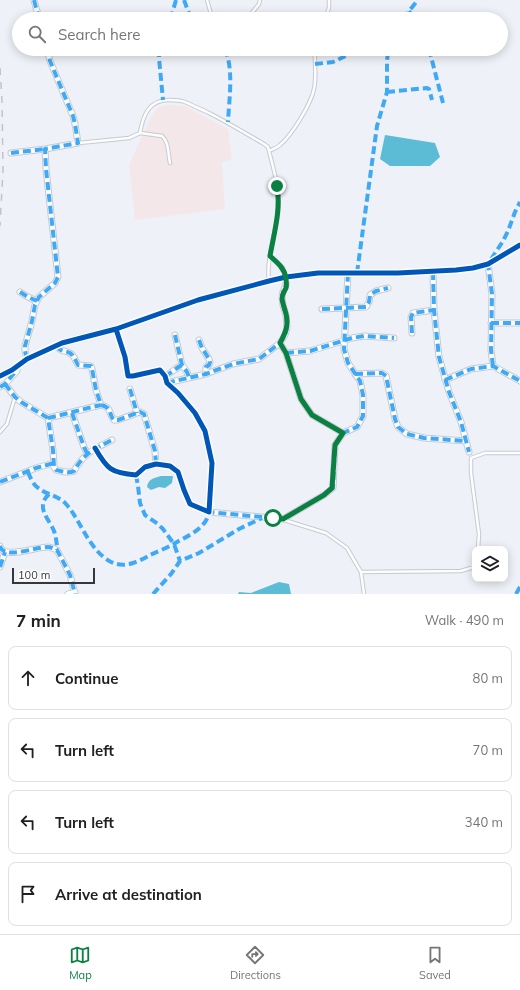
<!DOCTYPE html>
<meta charset="utf-8">
<style>
:root{--surface:#fff;--page:#f2f2f2;--text:#202124;--muted:#757577;--line:#e0e0e0;--accent:#0b8043}
body{margin:0;font-family:Mulish,sans-serif;background:var(--page);color:var(--text)}
.controls{position:absolute;right:12px;bottom:12px;display:grid;overflow:hidden;border-radius:8px;box-shadow:0 2px 10px #0003}
.controls button{width:36px;height:36px;display:grid;place-items:center;padding:0;border:0;border-bottom:1px solid var(--line);background:var(--surface);color:var(--text);font:20px sans-serif}
.scale{position:absolute;left:12px;bottom:10px;width:83px;box-sizing:border-box;padding-left:4px;border:2px solid #35373c;border-top:0;font-size:11px;line-height:14px;white-space:nowrap;color:#35373c;-webkit-text-stroke:3px #fff;paint-order:stroke}
.stop{position:absolute;width:12px;height:12px;margin:-9px;border:3px solid #0b8043;border-radius:50%;background:#fff}
.stop.end{background:#0b8043;border-color:#fff;box-shadow:0 1px 4px #0008}
.list{margin:0;padding:0;list-style:none}
h2{display:flex;justify-content:space-between;align-items:center;height:52px;margin:0;padding:0 16px;font-size:17px}
h2 small{font-size:13px;font-weight:400;color:var(--muted)}
.list li{display:grid;grid-template-columns:26px 1fr auto;gap:12px;align-items:center;box-sizing:border-box;height:64px;margin:0 8px 8px;padding:0 8px;border:1px solid var(--line);border-radius:8px}
.list b{display:block;font-size:15px;white-space:nowrap}
.list em{font-size:13px;font-style:normal;color:var(--muted)}
.icon{flex:none;width:22px;height:22px;fill:none;stroke:currentColor;stroke-width:2;stroke-linecap:round;stroke-linejoin:round}
.map{position:relative;flex:none;width:520px;height:594px;overflow:hidden}
.search{position:absolute;background:var(--surface);box-shadow:0 2px 10px #0003;left:12px;right:12px;top:12px;height:44px;display:flex;align-items:center;gap:10px;box-sizing:border-box;padding:0 14px;border-radius:22px;color:var(--muted);font-size:15px}
.sheet{height:340px;background:var(--surface)}
nav{display:flex;justify-content:space-around;align-items:center;box-sizing:border-box;height:56px;border-top:1px solid var(--line);background:var(--surface);font-size:11px;color:var(--muted)}
nav a{display:grid;justify-items:center;gap:2px}
nav .on{color:var(--accent)}
.map>svg:first-child{display:block}
.industrial{fill:#f4e7e9}
.water{fill:#5cbcd6}
.lines{fill:none;stroke-linecap:round;stroke-linejoin:round}
.service-casing{stroke:#c8cacf;stroke-width:4.5}
.minor-casing{stroke:#c8cacf;stroke-width:7}
.service{stroke:#fcfdfe;stroke-width:2.5}
.minor{stroke:#fcfdfe;stroke-width:5}
.rail{stroke:#c3c3c5;stroke-width:1.5;stroke-dasharray:7 7;stroke-linecap:butt}
.quiet{stroke:#3fa9f5;stroke-width:4;stroke-dasharray:8 4;stroke-linecap:butt}
.cycleway-casing{stroke:#fff;stroke-width:8}
.cycleway{stroke:#0057b8;stroke-width:5}
.route{stroke:#0b8043;stroke-width:5}
</style>
<div class="map">
<svg width="520" height="594" viewBox="0 0 520 594">
<rect width="100%" height="100%" fill="#eef1f7"/>
<path class="industrial" d="M169 105 185 106 228 129 232 160 222 162 225 209 135 220 129 165 153 113 159 107Z"/>
<path class="water" d="M385 135 435 143 440 157 430 166H390L380 159Z
M161 476H173L172 483 165 488 159 487 151 490 147 487C148 479 154 478 161 476Z
M279 582 289 584 291 594H238L239 592 251 593Z"/>
<g class="lines">
<defs>
<path id="service" d="M207 0 211 14
M247 19 259 4 260 0
M325 19 329 8V0
M140 133 162 136C169 142 168 154 170 163
M79 143 129 138 140 133C143 115 149 100 169 100 175 100 180 100 185 102 192 105 200 109 207 112 227 122 245 133 264 144L268 147 269 151C274 171 281 193 278 214 275 235 266 261 269 281
M269 151C273 149 277 148 280 145 292 135 311 104 314 89 317 76 314 62 315 49
M270 256 283 268 286 277
M0 432 7 424 15 397
M284 520 326 533 347 548 361 572 364 594
M478 549 479 534 471 473V458L485 453H520
M361 572 461 571 474 567 475 564"/>
<path id="minor" d="M34 0 39 19
M11 153 45 149
M488 264 492 294 491 350 493 366
M433 272 434 310 439 357 449 392 461 422 469 452
M20 292 28 297 37 301
M322 309 366 307 369 302 370 295 376 291 388 288
M491 323H520
M412 333 411 317 413 313 434 310
M175 335 182 365 187 372 189 377
M199 340 202 348 209 359 210 362 209 365 206 367V374
M280 343 286 353 301 399 312 415 343 433
M56 346C62 354 69 349 73 356 75 358 76 362 78 365L91 366 92 369 96 390 101 405C113 408 108 414 114 420H118L137 413 140 412 144 414 155 451 156 464
M286 353 310 351 352 338 364 336 394 338
M27 359 25 351V346L32 321 35 305 39 297 55 283 58 277 46 169 45 149 78 143 75 124 73 116 50 61 47 49
M355 374 382 373 386 376 395 419 398 427 407 434 424 438 466 441
M0 376 12 370 27 359 62 343 116 329 198 300 269 281 286 277 318 273H398L456 270 473 268 488 264 520 245
M165 376C171 373 176 368 182 365
M445 380 471 369 493 366 520 381
M167 383 175 381 206 374 233 364 259 359 280 343 285 335 287 328 286 315 283 305 282 297 283 292 286 285V277
M5 384 15 397 21 402 48 418 53 450 54 467 56 470C62 471 68 474 74 471 84 453 94 449 112 440
M0 387 5 384 17 371V367
M130 389 137 413
M72 413 84 447 87 453
M48 418C66 414 83 409 101 405
M95 448C107 469 111 473 136 475L145 467 156 464 170 466 178 472 184 490 190 504 209 512 212 463 205 431 195 413 178 393 167 383 165 376 160 370 133 376H128L125 357 116 329
M0 482 36 468 54 463
M209 512 283 519 324 495 333 488 335 445 343 433 357 427 363 416V395L360 381 348 363 344 349 348 273
M0 546C1 549 1 549 4 551 13 556 37 547 48 547 51 547 54 549 57 550L70 575 75 594
M0 567 5 552
M68 594 75 592"/>
</defs>
<use href="#service" class="service-casing"/>
<use href="#minor" class="minor-casing"/>
<use href="#service" class="service"/>
<use href="#minor" class="minor"/>
<path class="rail" d="M0 68 2 101 3 170 0 226"/>
<path class="quiet" d="M34 0 39 19
M184 0 191 19
M409 11 414 19
M172 14 180 19
M170 19 172 14 176 0
M404 19 409 11 418 0
M159 49V58L163 100
M225 49C234 70 229 100 228 122
M429 49 443 103
M315 64 333 62 356 51 388 52
M387 92 427 88 429 89 432 100
M11 153 45 149
M433 272 434 310 439 357 449 392 461 422 469 452
M357 273 377 126 387 92V61L388 52 389 49
M20 292 28 297 37 301
M322 309 366 307 369 302 370 295 376 291 388 288
M491 323H520
M412 333 411 317 413 313 434 310
M175 335 182 365 187 372 189 377
M199 340 202 348 209 359 210 362 209 365 206 367V374
M280 343 286 353 301 399 312 415 343 433
M56 346C62 354 69 349 73 356 75 358 76 362 78 365L91 366 92 369 96 390 101 405C113 408 108 414 114 420H118L137 413 140 412 144 414 155 451 156 464
M286 353 310 351 352 338 364 336 394 338
M27 359 25 351V346L32 321 35 305 39 297 55 283 58 277 46 169 45 149 78 143 75 124 73 116 50 61 47 49
M493 366 491 350 492 294 488 264 503 241 508 231 515 212 520 202
M355 374 382 373 386 376 395 419 398 427 407 434 424 438 466 441
M165 376C171 373 176 368 182 365
M445 380 471 369 493 366 520 381
M167 383 175 381 206 374 233 364 259 359 280 343 285 335 287 328 286 315 283 305 282 297 283 292 286 285V277
M5 384 15 397 21 402 48 418 53 450 54 467 56 470C62 471 68 474 74 471 84 453 94 449 112 440
M0 387 5 384 17 370
M130 389 137 413
M72 413 84 447 87 453
M48 418C66 414 83 409 101 405
M28 472C30 477 33 484 37 487 46 495 58 495 66 504 75 514 81 528 89 540 99 555 113 570 133 563 139 561 145 558 150 555 159 551 169 547 177 542 190 535 207 527 209 512L283 519 324 495 333 488 335 445 343 433 357 427 363 416V395L360 381 348 363 344 349 348 273
M136 475 138 486 140 503 145 515 158 524 163 529 174 544 180 561
M0 482 36 468 54 463
M49 494C46 497 43 501 43 505 42 514 51 523 54 531 56 537 57 543 57 550
M0 546C1 549 1 549 4 551 13 556 37 547 48 547 51 547 54 549 57 550L70 575 75 594
M0 567 5 552
M153 594 171 574 180 561 199 553 239 529 262 518
M516 594 520 587"/>
<defs>
<path id="cycleway" d="M0 376 12 370 27 359 62 343 116 329 198 300 269 281 286 277 318 273H398L456 270 473 268 488 264 520 245
M95 448C107 469 111 473 136 475L145 467 156 464 170 466 178 472 184 490 190 504 209 512 212 463 205 431 195 413 178 393 167 383 165 376 160 370 133 376H128L125 357 116 329"/>
</defs>
<use href="#cycleway" class="cycleway-casing"/>
<use href="#cycleway" class="cycleway"/>
</g>
<g class="lines">
<path class="route" d="M273 518 283 519 324 495 332 488 335 445 343 433 312 415 301 399 286 353 280 343C285 334 289 325 286 314 285 309 283 305 282 299 282 294 284 292 286 288 287 285 286 281 286 278 284 268 278 263 270 256 274 233 281 210 277 186"/>
</g>
</svg>
<div class="controls">
<button><svg class="icon" aria-label="layers" viewBox="0 0 24 24"><path d="M12 4l9 5-9 5-9-5zM3 14l9 5 9-5"/></svg></button>
</div>
<div class="scale">100 m</div>
<div class="stop" style="left:273px;top:518px"></div>
<div class="stop end" style="left:277px;top:186px"></div>
<div class="search"><svg class="icon" aria-label="search" viewBox="0 0 24 24"><circle cx="10" cy="10" r="6"/><path d="M15 15l6 6"/></svg>Search here</div>
</div>
<section class="sheet">
<h2>7 min<small>Walk · 490 m</small></h2>
<ul class="list">
<li><svg class="icon" aria-label="ahead" viewBox="0 0 24 24"><path d="M12 20V5M6 11l6-6 6 6"/></svg><div><b>Continue</b></div><em>80 m</em></li>
<li><svg class="icon" aria-label="left" viewBox="0 0 24 24"><path d="M17 20v-9H6M10 6l-5 5 5 5"/></svg><div><b>Turn left</b></div><em>70 m</em></li>
<li><svg class="icon" aria-label="left" viewBox="0 0 24 24"><path d="M17 20v-9H6M10 6l-5 5 5 5"/></svg><div><b>Turn left</b></div><em>340 m</em></li>
<li><svg class="icon" aria-label="arrive" viewBox="0 0 24 24"><path d="M6 21V4h12l-3 4 3 4H6"/></svg><div><b>Arrive at destination</b></div></li>
</ul>
</section>
<nav>
<a class="on"><svg class="icon" aria-label="map" viewBox="0 0 24 24"><path d="M3 6l6-2 6 2 6-2v14l-6 2-6-2-6 2zM9 4v14M15 6v14"/></svg>Map</a>
<a><svg class="icon" aria-label="directions" viewBox="0 0 24 24"><path d="M12 3l9 9-9 9-9-9zM9 14v-3h6M13 9l2 2-2 2"/></svg>Directions</a>
<a><svg class="icon" aria-label="saved" viewBox="0 0 24 24"><path d="M7 4h10v16l-5-4-5 4z"/></svg>Saved</a>
</nav>
